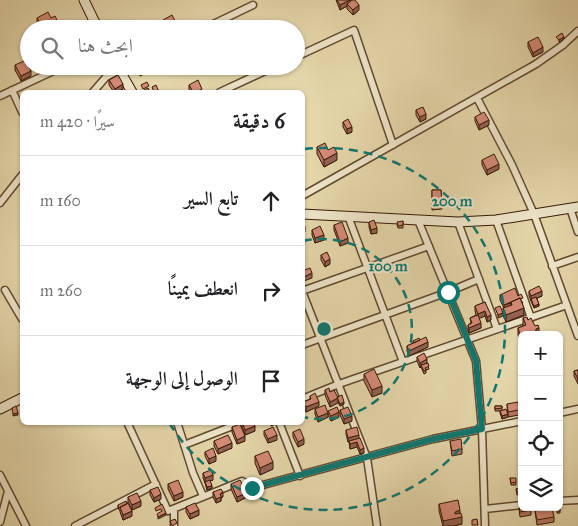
<!DOCTYPE html>
<html lang="ar">
<meta charset="utf-8">
<style>
:root{--surface:#fff;--page:#f6f6f6;--text:#202124;--muted:#757577;--line:#e0e0e0}
body{margin:0;font-family:"IM FELL Great Primer",Amiri,serif;background:var(--page);color:var(--text);direction:rtl}
.controls{position:absolute;right:15px;bottom:15px;display:grid;overflow:hidden;border-radius:8px;box-shadow:0 1px 4px #0004}
.controls button{width:45px;height:45px;display:grid;place-items:center;padding:0;border:0;border-bottom:1px solid var(--line);background:var(--surface);color:var(--text);font:25px sans-serif}
.stop{position:absolute;width:15px;height:15px;margin:-11px;border:4px solid #0f766e;border-radius:50%;background:#fff}
.stop.end{background:#0f766e;border-color:#fff;box-shadow:0 1px 5px #0008}
.list{margin:0;padding:0;list-style:none}
h2{display:flex;justify-content:space-between;align-items:center;height:65px;margin:0;padding:0 20px;font-size:21px}
h2 small{font-size:16px;font-weight:400;color:var(--muted)}
.list li{display:grid;grid-template-columns:32px 1fr auto;gap:15px;align-items:center;box-sizing:border-box;height:90px;padding:0 20px;border-top:1px solid var(--line)}
.list b{display:block;font-size:19px;white-space:nowrap}
.list em{font-size:16px;font-style:normal;color:var(--muted)}
.icon{flex:none;width:28px;height:28px;fill:none;stroke:currentColor;stroke-width:2;stroke-linecap:round;stroke-linejoin:round}
.map{position:relative;flex:none;width:578px;height:526px;overflow:hidden;direction:ltr}
.search{position:absolute;background:var(--surface);box-shadow:0 1px 4px #0004;left:20px;top:20px;width:285px;height:55px;display:flex;align-items:center;gap:12px;box-sizing:border-box;padding:0 18px;border-radius:28px;color:var(--muted);font-size:19px}
.panel{position:absolute;background:var(--surface);box-shadow:0 1px 4px #0004;left:20px;top:90px;width:285px;height:335px;border-radius:8px;direction:rtl}
.map>svg:first-child{display:block}
.lines{fill:none;stroke-linecap:round;stroke-linejoin:round}
.street-casing{stroke:#62492e;stroke-width:9}
.secondary-casing{stroke:#361a05;stroke-width:11}
.street{stroke:#ede4c8;stroke-width:6}
.secondary{stroke:#ede4c8;stroke-width:9}
.wall{fill:#b67766;stroke:#361a05}
.shaded-wall{fill:#946153;stroke:#361a05}
.building{fill:#d48a77;stroke:#361a05}
.route{stroke:#0f766e;stroke-width:6}
.ring{fill:none;stroke:#0f766e;stroke-width:2.5;stroke-dasharray:9 6}
.centre{fill:#0f766e;stroke:#ede4c8;stroke-width:2.5}
.ring-label{font-size:15px;text-anchor:middle;font-weight:bold;fill:#0f766e;stroke:#ede4c8;stroke-width:4;stroke-linejoin:round;paint-order:stroke}
</style>
<div class="map">
<svg width="578" height="526" viewBox="0 0 578 526">
<rect width="100%" height="100%" fill="#e4d6aa"/>
<filter id="stains"><feTurbulence type="fractalNoise" baseFrequency=".004" numOctaves="4"/><feColorMatrix values="0 0 0 0 .2 0 0 0 0 .09 0 0 0 0 .02 0 0 0 .5 -.17"/></filter>
<radialGradient id="worn" r=".72"><stop offset=".6" stop-color="#630" stop-opacity="0"/><stop offset="1" stop-color="#630" stop-opacity=".3"/></radialGradient>
<g class="lines">
<defs>
<path id="street" d="M203 29 253 5
M296 57 354 30 393 145
M12 90 22 112
M93 92 106 77 127 66
M220 92 276 66
M0 96 64 66
M477 98 512 165 534 214 578 336
M302 196 536 64 563 45 578 31
M0 203 22 175
M570 208 578 232
M348 216 403 362
M418 220 476 361 482 429 485 526
M496 220 531 318
M458 222 497 329
M552 266 578 257
M5 290 22 319
M302 291 367 458 377 526
M302 291 429 246
M302 345 448 292 479 279
M302 399 339 384 567 305
M559 413 578 409
M127 422 168 511 242 481 252 488 433 439 522 421
M177 422 193 473 203 496
M279 422 300 476
M184 445 243 422
M0 475 26 526
M559 501 578 500
M485 509 522 505
M0 522 8 491
M75 526 156 484
M174 526V509"/>
<path id="secondary" d="M84 0 98 29
M117 66 132 92
M302 214 458 222 496 220 578 207
M0 409 22 398"/>
</defs>
<use href="#street" class="street-casing"/>
<use href="#secondary" class="secondary-casing"/>
<use href="#street" class="street"/>
<use href="#secondary" class="secondary"/>
</g>
<path class="wall" d="M336 0H350V1L359 10 353 15 347 9V6L340 10Z
M37 18H51L57 25 49 29H41L37 23Z
M163 20 178 29H165L163 24Z
M528 42 543 52 533 57 528 47Z
M15 65 31 76 21 81 15 70Z
M109 80 123 89 117 92H114L109 85Z
M189 85 202 92H190L189 89Z
M416 110 426 119 420 122 416 115Z
M475 117 489 125 479 130 475 121Z
M343 122 352 132 347 134 343 127Z
M317 147 337 160 324 167 317 154Z
M482 160 499 169 487 175 482 165Z
M432 190H441L442 209 432 210Z
M403 221V228H398L397 224Z
M369 222 377 233 371 234 369 227Z
M334 225 348 243 340 246 334 230Z
M312 230 324 240 315 243 312 235Z
M321 255 330 264 325 267 321 260Z
M529 291 542 296 537 298 539 306 534 308 529 296Z
M500 295 518 296 523 303H522L524 315 506 322 503 315V308H504L500 300Z
M485 302 491 320 487 322 485 316 479 318 481 328 469 333 468 329V325L471 323 470 318 476 315 475 311V306Z
M523 318 528 320 539 335H522L521 344 518 335V328L523 326Z
M420 340 428 347 409 356 407 351V346L413 343V341Z
M417 357 427 363 429 369 426 370V373L424 374 421 367 420 368 417 361Z
M578 370V384L574 376V371Z
M364 374 382 393 372 397 364 381Z
M325 390 330 392 337 397 344 404 340 406 338 402 330 407 325 395Z
M310 396 319 406 306 412 303 406V402L310 399Z
M507 404 519 410V415L508 417Z
M495 406H502V410L508 417 502 419 500 413V411H495Z
M315 409 328 417 318 422 315 414Z
M340 410 352 421 344 424 340 415Z
M328 411 339 417 331 421 328 415Z
M242 422 255 431 245 435 242 427Z
M232 427 245 441 237 444 232 432Z
M346 430 359 438 364 453 360 454 357 447 350 449 349 442H348L346 434Z
M264 431 277 440 268 443 264 435Z
M293 432 304 444 298 447 293 437Z
M214 441 232 448 218 454 214 446Z
M450 441 462 449V454L452 456Z
M205 452 216 461 209 464 205 456Z
M255 456 273 469 260 475 255 463Z
M203 473 213 480 210 481 212 488 207 490 205 483 203 478Z
M510 478 516 482V485H511Z
M168 484 183 497 174 501 168 489Z
M231 484 247 497 237 502 231 489Z
M522 488V494L517 495 516 489Z
M150 490 161 499 154 502 150 495Z
M213 492 223 497 221 498V501L216 503 213 497Z
M128 497 141 506 132 510 128 502Z
M560 503V513H557V509H553V507H559Z
M439 504 462 524 453 526H443L439 511Z
M118 505 132 516 123 520 120 512V510H119L118 507Z
M186 507 199 515 190 519 186 512Z
M519 508 531 510V515L520 517Z
M535 511 554 517V522L537 525Z"/>
<path class="shaded-wall" d="M350 0V5L347 4V6L340 10V5Z
M359 5V10L353 15V10Z
M57 20V25L49 29H43V28Z
M564 37V39L559 42V40Z
M543 47V52L533 57V53Z
M157 66H159V68L154 70V68Z
M148 70V72L140 76V73Z
M31 71V76L21 81V76Z
M123 84V89L117 92H115V89Z
M426 114V119L420 122V117Z
M489 120V125L479 130V125Z
M352 127V132L347 134V129Z
M337 153V160L324 167V160Z
M499 164V169L487 175V170Z
M305 227V232L302 233V228Z
M377 228V233L371 234V230Z
M324 235V240L315 243V238Z
M348 238V243L340 246V242Z
M330 259V264L325 267V262Z
M312 273V278L304 281V277Z
M542 291V296L532 300 531 299V301V296Z
M511 303V307L504 310V305Z
M539 304V306L534 308V306Z
M524 308V315L506 322V315Z
M485 311V316L478 319V314Z
M503 313V316L498 318V315Z
M491 315V320L487 322V317Z
M481 323V328L469 333V328Z
M539 328V335H528L536 329Z
M428 342V347L409 356V351Z
M427 359V364L421 365V367L420 368V363Z
M382 386V393L372 397V390Z
M338 398V403L330 407V402Z
M319 402V406L306 412V407Z
M344 402V404L340 406V404Z
M339 412V417L331 421V416Z
M18 413V415L13 416V414Z
M328 413V417L318 422V417Z
M508 414V417L502 419V416Z
M352 416V421L344 424V419Z
M271 422H276V424L271 426Z
M255 426V431L245 435V430Z
M277 435V440L268 443V439Z
M359 435V440L348 442V438Z
M245 436V441L237 444V440Z
M304 439V444L298 447V442Z
M357 442V447L350 449V444Z
M232 443V448L218 454V449Z
M364 448V453L360 454V450Z
M216 456V461L209 464V459Z
M273 462V469L260 475V468Z
M213 475V480L205 483V478Z
M212 486V488L207 490V487Z
M183 492V497L174 501V496Z
M223 492V497L221 498V501L216 503V499L220 494Z
M247 493V497L237 502V497Z
M161 494V499L154 502V498Z
M141 501V506L132 510V505Z
M199 510V515L190 519V514Z
M460 510V517H462V524L453 526H443V521L455 512Z
M132 511V516L123 520V515Z
M166 513V515L158 519V517Z"/>
<path class="building" d="M337 0H350L340 5Z
M352 0H355L359 5 353 10 347 4Z
M48 12 51 18 55 16 57 20 43 28 37 18Z
M172 15 178 27 175 29H168L163 20Z
M123 25 125 29H114Z
M562 33 564 37 559 40 556 37Z
M538 37 543 47 533 53 528 42Z
M26 60 31 71 21 76 15 65Z
M140 66H146L148 70 140 73 138 68Z
M118 75 123 84 115 89 109 80Z
M198 80 202 89 196 92H193L189 85Z
M147 82 149 86 143 89 141 85Z
M156 85 159 92H154L152 87Z
M148 88 150 92H145L144 90Z
M423 107 426 114 420 117 416 110Z
M484 112 489 120 479 125 475 117Z
M348 119 352 127 347 129 343 122Z
M325 143 328 150 334 147 337 153 324 160 317 147Z
M494 154 499 164 487 170 482 160Z
M432 190H441L442 205H432Z
M302 217 305 227 302 228Z
M374 220 377 228 371 230 369 222Z
M403 221V225L398 226 397 222Z
M342 222 348 238 340 242 334 225Z
M320 226 324 235 315 238 312 230Z
M327 252 330 259 325 262 321 255Z
M310 268 312 273 304 277 302 271Z
M539 286 542 291 531 296 529 291Z
M515 288 518 296 521 294 523 298 520 299V298L504 305 500 295Z
M536 297 539 304 534 306 531 299Z
M520 298 524 308 506 315 503 308 512 305 511 302Z
M485 302 491 315 487 317 485 311 478 314 475 306Z
M500 306 503 313 498 315 495 308Z
M478 315 481 323 469 328 468 325 472 323 470 318Z
M527 317 528 320 531 318 535 326 538 325 539 328 536 329V331L528 335H522L521 337 518 328 526 325 523 318Z
M426 337 428 342 409 351 407 346Z
M419 338 420 340 414 343 413 341Z
M424 353 427 359 420 363 417 357Z
M428 363 429 366 425 368 426 371H424L421 365Z
M374 369 382 386 372 390 364 374Z
M578 370V379L574 371Z
M329 388 330 392 334 390 338 398 330 402 325 390Z
M315 393 319 402 306 407 303 402 311 399 310 396Z
M342 395 344 402 340 404 337 397Z
M518 402 519 410 508 412 507 404Z
M325 405 328 413 318 417 315 409Z
M16 406 18 413 13 414 12 408Z
M495 406H502V408L495 409Z
M337 407 339 412 331 416 328 411Z
M348 407 352 416 344 419 340 410Z
M506 409 508 414 502 416 500 411Z
M242 422H254L255 426 245 430Z
M240 424 245 436 237 440 232 427Z
M273 427 277 435 268 439 264 431Z
M357 427 359 435 348 438 346 430Z
M300 429 304 439 298 442 293 432Z
M228 435 232 443 218 449 214 441Z
M360 438 364 448 360 450 357 442 350 444 349 441Z
M461 439 462 449 452 451 450 441Z
M213 448 216 456 209 459 205 452Z
M268 451 273 462 260 468 255 456Z
M211 470 213 475 205 478 203 473Z
M510 478H516V482L511 483Z
M178 480 183 492 174 496 168 484Z
M210 480 212 486 207 487 205 482Z
M240 480 247 493 237 497 231 484Z
M559 481H561V486H559Z
M158 487 161 494 154 498 150 490Z
M522 488V491L517 492 516 489Z
M221 489 223 492 220 494 221 497 216 499 213 492Z
M137 493 141 501 132 505 128 497Z
M458 500 460 510 455 512V514L461 513 462 517 443 521 439 504Z
M126 501 127 504 119 508 118 505Z
M128 503 132 511 123 515 120 507Z
M195 503 199 510 190 514 186 507Z
M559 503 560 511H557V507H559Z
M162 504 166 513 158 517 157 514 162 511 161 509 156 511 155 508Z
M522 507H530L531 510 520 512 519 508Z
M552 508 554 517 537 520 535 511Z
M175 519 177 523 172 526 170 521Z
M477 519 478 525H472V520Z"/>
<g class="lines">
<path class="route" d="M252 488 433 439 482 429 476 361 448 292"/>
</g>
<g class="ring">
<path d="M303 241A90 90 0 1 1 303 417"/>
<path d="M304 149A181 181 0 1 1 170 424"/>
</g>
<circle cx="324" cy="329" r="8" class="centre"/>
<g class="ring-label">
<text x="452" y="206">200 m</text>
<text x="388" y="271">100 m</text>
</g>
<rect width="100%" height="100%" filter="url(#stains)"/>
<rect width="100%" height="100%" fill="url(#worn)"/>
</svg>
<div class="controls">
<button>+</button>
<button>−</button>
<button><svg class="icon" aria-label="locate" viewBox="0 0 24 24"><circle cx="12" cy="12" r="6"/><path d="M12 2v4M12 18v4M2 12h4M18 12h4"/></svg></button>
<button><svg class="icon" aria-label="layers" viewBox="0 0 24 24"><path d="M12 4l9 5-9 5-9-5zM3 14l9 5 9-5"/></svg></button>
</div>
<div class="stop" style="left:448px;top:292px"></div>
<div class="stop end" style="left:252px;top:488px"></div>
<div class="search"><svg class="icon" aria-label="search" viewBox="0 0 24 24"><circle cx="10" cy="10" r="6"/><path d="M15 15l6 6"/></svg>ابحث هنا</div>
<section class="panel">
<h2>6 دقيقة<small>سيرًا · 420 m</small></h2>
<ul class="list">
<li><svg class="icon" aria-label="ahead" viewBox="0 0 24 24"><path d="M12 20V5M6 11l6-6 6 6"/></svg><div><b>تابع السير</b></div><em>160 m</em></li>
<li><svg class="icon" aria-label="right" viewBox="0 0 24 24"><path d="M7 20v-9h11M14 6l5 5-5 5"/></svg><div><b>انعطف يمينًا</b></div><em>260 m</em></li>
<li><svg class="icon" aria-label="arrive" viewBox="0 0 24 24"><path d="M6 21V4h12l-3 4 3 4H6"/></svg><div><b>الوصول إلى الوجهة</b></div></li>
</ul>
</section>
</div>
